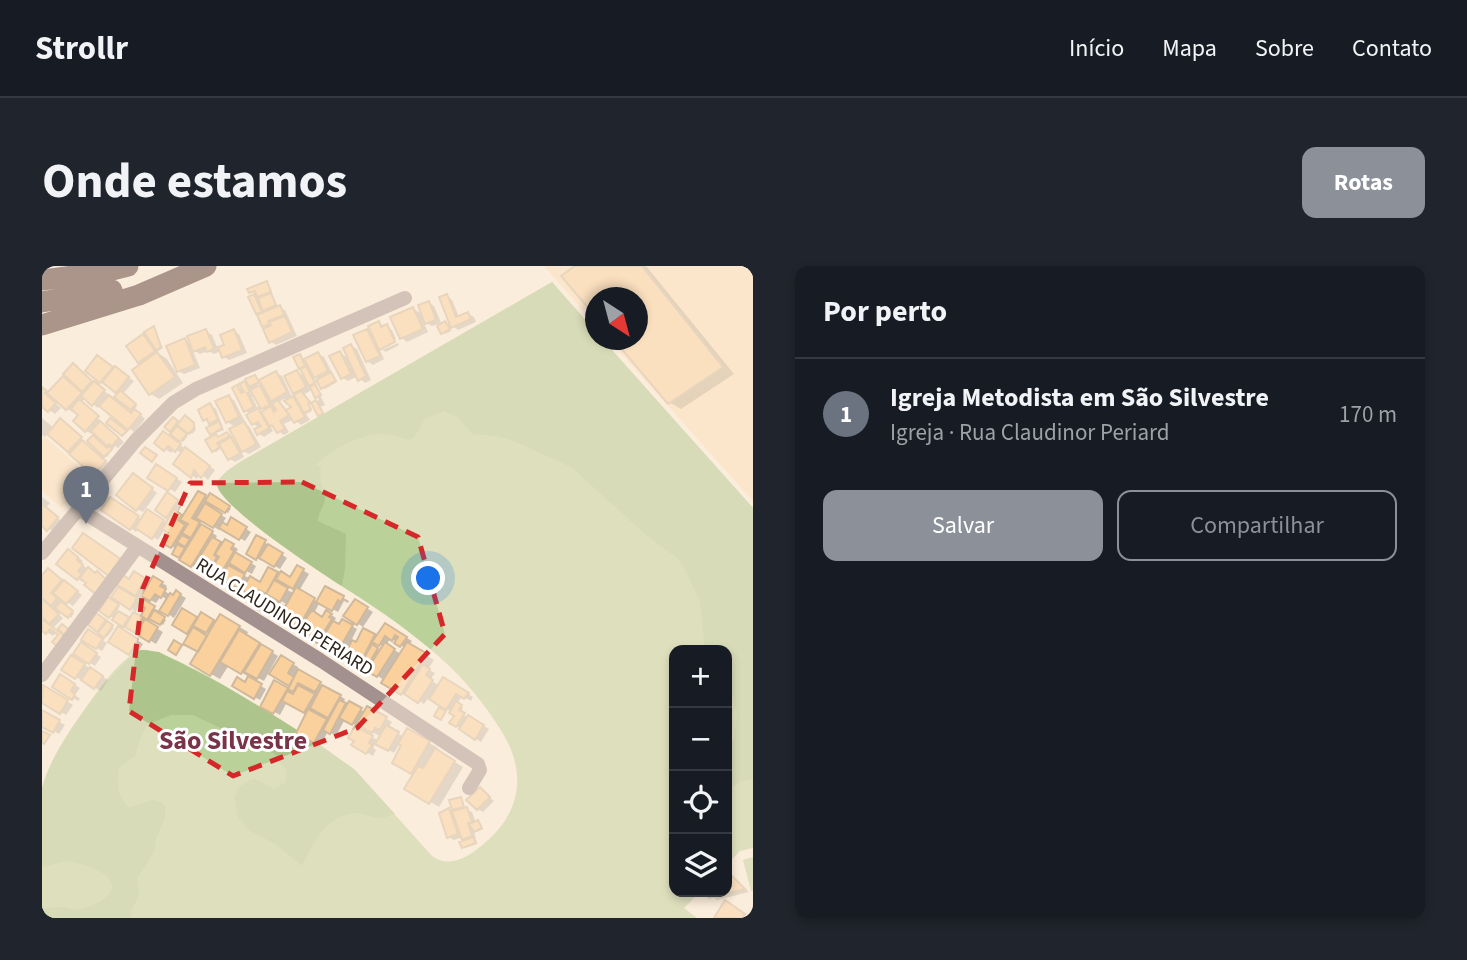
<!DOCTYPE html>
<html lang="pt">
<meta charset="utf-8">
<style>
:root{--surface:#171b24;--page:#20242c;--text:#f1f3f6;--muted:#9ea1a6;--line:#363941;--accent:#8c9099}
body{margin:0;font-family:"Source Sans 3",sans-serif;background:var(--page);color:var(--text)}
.controls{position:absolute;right:21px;bottom:21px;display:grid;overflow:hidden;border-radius:14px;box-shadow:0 4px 10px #0003}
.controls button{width:63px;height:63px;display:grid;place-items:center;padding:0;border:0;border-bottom:2px solid var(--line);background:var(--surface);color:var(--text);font:35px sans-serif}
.compass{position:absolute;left:543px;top:21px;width:63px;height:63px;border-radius:50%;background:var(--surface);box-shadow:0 4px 10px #0003;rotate:144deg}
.you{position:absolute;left:387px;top:313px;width:24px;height:24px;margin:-18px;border:5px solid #fff;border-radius:50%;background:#1a73e8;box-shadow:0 0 0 10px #1a73e833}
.badge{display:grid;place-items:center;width:46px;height:46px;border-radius:50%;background:var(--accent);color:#fff;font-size:23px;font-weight:700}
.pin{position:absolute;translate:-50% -58px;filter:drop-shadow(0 2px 4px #0008)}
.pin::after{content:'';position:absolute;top:37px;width:24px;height:21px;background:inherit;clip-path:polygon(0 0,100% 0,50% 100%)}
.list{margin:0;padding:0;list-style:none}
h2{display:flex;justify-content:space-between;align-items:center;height:91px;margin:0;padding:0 28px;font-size:30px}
h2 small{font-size:23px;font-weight:400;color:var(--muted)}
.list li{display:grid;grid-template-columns:46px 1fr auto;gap:21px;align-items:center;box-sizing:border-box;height:112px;padding:0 28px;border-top:2px solid var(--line)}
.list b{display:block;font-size:26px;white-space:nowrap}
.list p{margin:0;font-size:23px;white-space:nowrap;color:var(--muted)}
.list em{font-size:23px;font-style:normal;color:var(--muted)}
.actions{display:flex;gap:14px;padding:21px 28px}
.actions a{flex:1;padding:16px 0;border:2px solid var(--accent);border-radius:14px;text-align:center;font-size:24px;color:var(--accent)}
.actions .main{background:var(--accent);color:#fff}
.icon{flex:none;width:38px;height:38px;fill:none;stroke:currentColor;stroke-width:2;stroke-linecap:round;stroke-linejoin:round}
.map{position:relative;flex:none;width:711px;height:652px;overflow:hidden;border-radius:14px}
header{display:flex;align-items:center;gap:42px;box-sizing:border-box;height:98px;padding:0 35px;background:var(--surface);border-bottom:2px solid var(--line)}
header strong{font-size:33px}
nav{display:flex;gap:38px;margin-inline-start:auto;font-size:24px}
.intro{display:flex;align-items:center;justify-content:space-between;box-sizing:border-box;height:168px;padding:0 42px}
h1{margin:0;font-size:49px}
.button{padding:18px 32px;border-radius:14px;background:var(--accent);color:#fff;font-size:24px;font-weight:700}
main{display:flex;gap:42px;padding:0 42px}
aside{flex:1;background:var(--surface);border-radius:14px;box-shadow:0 4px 10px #0003}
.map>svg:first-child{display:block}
.built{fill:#fbdeba}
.green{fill:#bad199}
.forest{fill:#adc58c}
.shadow{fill:#0003;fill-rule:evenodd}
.building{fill:#fad19d;stroke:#cfb89b;stroke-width:2}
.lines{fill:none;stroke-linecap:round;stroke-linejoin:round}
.street{stroke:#a3918f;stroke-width:14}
.highway{stroke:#4b2c29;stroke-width:21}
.marked{fill:none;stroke:#d62828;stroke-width:5;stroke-dasharray:14 9;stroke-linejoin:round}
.labels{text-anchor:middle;stroke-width:6;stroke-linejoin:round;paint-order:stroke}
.street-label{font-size:19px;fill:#2d2419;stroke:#fff}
.district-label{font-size:26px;font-weight:bold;fill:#7a344a;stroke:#fff}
</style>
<header>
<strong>Strollr</strong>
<nav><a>Início</a><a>Mapa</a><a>Sobre</a><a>Contato</a></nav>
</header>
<div class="intro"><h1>Onde estamos</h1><a class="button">Rotas</a></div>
<main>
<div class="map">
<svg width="711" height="652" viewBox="0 0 711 652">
<rect width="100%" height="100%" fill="#fbeddb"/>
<path class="built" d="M502 0H711V235L567 74H596V32H554L553 58Z
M3 171 48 210 20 242 0 225V174Z"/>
<path class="green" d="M510 16 553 65 554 74H561L711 242V582L698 585 685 598V384H632V626H658L642 642 655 652H0V522C11 491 68 393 99 384 125 377 286 482 313 504L390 590C409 604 429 589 445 575 480 544 484 505 460 466 442 437 421 411 395 389 369 366 339 345 309 326 285 310 178 243 175 217L185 205 198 196Z
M711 591V625H709L701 594Z"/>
<path class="forest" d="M510 16 553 65 554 74H561L711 242V513L699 515 689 522V543L685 549V487L692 472 695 449 691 431 685 421V384H663L658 336 643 303 635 292 603 268 529 201 467 173 455 170 431 168 415 151 402 145 383 153 372 171 367 174C358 171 349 168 339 168 318 168 289 184 274 199L279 202C276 217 283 220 283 232 283 240 276 246 276 255L304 268 303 302 300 320C281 308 173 237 175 218 177 209 191 201 198 196Z
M99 384 117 386 181 419 265 470 313 504 353 548C349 549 342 552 337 552 330 552 324 547 316 547 285 547 271 577 260 600L233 578 208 565 196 551 192 531 197 521 207 514 213 513 232 523 244 516V504L233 488 151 449H129L106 458 99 470 93 490 77 502C75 516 75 531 87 541L110 534 119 536 123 540V551L114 573 112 586 95 612 97 629 89 645V652H0V643C5 642 11 641 16 641 26 641 33 646 43 642 93 624 65 602 29 596 20 594 12 599 3 601L0 600C0 575 0 548 0 524 4 490 69 401 99 384Z"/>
<path class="shadow" d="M536 0H604L692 108 639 143 627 136 574 74H596V32Z
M225 17 236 42 243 44 255 70 234 79 228 75 225 62 221 60 219 49 215 47 212 30 218 33 215 26H208Z
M405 30 410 34 417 51 426 48 432 51 434 56 416 64 411 60Z
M387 37 392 40 400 59H406L409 65 403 68 396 58 390 60 381 55 386 66 365 76 361 73 371 43 381 48Z
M337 57 350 64 354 73 339 80V83L337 82 342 93 331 99 325 95V65L332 69Z
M112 62 121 82 115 86 125 93 141 117 117 133 109 128 101 98 97 96 101 70 111 76Z
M164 65 170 69 176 83 184 80 192 65 197 68 205 87 187 94 182 91 179 85 172 88 166 85 158 88 150 83 158 102 142 108 136 105 142 74 150 79Z
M356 77 357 79 344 86 340 84Z
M309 80 315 83 329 114 323 117 316 110 306 115 301 112 298 87 307 93Z
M276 88 282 91 295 116 283 123 276 112 268 108 283 139 278 141 282 148H277L271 138 277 134 271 123 261 129 269 138 267 139 270 145 264 148 268 154 259 159 252 153 242 158 247 166 242 169 227 158 231 165 222 171 216 167 218 162 211 158 209 148 204 145 195 121 211 129V125L201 120 203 117 208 120 205 114 213 110 217 116 234 107 240 110 250 131 257 135 256 129 252 127 255 106 264 111 253 92 258 89 262 95ZM221 116 225 125 215 119ZM213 130 220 142 224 145 220 147 217 145 210 131ZM242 133 252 142 246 145 237 136Z
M61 95 92 115 81 128 95 140 92 144 77 128 46 104Z
M31 99 90 148H98L103 153 92 166 58 139 56 142 43 132 39 137 82 176 76 182 73 180 65 191 63 189 69 180 52 165 50 168 44 165 39 149 33 144 31 146 25 143 10 129 7 132 19 142 13 148 0 139V121L7 127ZM34 121 45 126 42 129Z
M186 131 192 134 202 154 199 155 207 160 219 181 207 188 198 183 202 191 193 196 188 193 181 181 174 186 171 185 174 170 169 167 173 159 163 154 168 139 174 143 182 164 172 168 176 171 187 169V173L197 179 194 161 185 156Z
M0 152 12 162 24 158 68 199 58 211 52 208 6 167 3 171 0 169Z
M131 153 138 158 146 153 153 160 154 164 150 168 137 158 134 161 146 170 141 176 125 161Z
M127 171 173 204 166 214 158 207 155 213 133 198 141 188 132 183 129 187 115 177Z
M120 203 140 216 133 226 107 211Z
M97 213 115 227 101 246 95 243Z
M157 227 167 233 169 230 189 242 186 247 167 236 165 240 184 252 180 258 185 261 190 254 209 266 203 275 179 261 177 264 158 252 155 256 175 270 172 274 181 279 183 275 196 283 193 288 214 300 210 308 191 298 189 303 219 318 227 303 249 313 256 301 267 308 257 325 276 336 284 322 307 335 306 337 302 335 296 346 278 336 272 347 281 353 285 346 294 352 292 356 298 361 301 355 315 363 309 375 315 379 322 365 335 371 343 359 370 375 367 379 392 394 386 403 393 407 388 414 398 420 402 413 431 431 429 435 420 430 415 438 421 442 418 447 447 463 439 476 410 457 414 449 387 431 382 438 370 430 368 432 320 399 323 394 304 384 301 389 285 380 289 374 286 372 281 378 259 364 261 361 243 351 240 355 217 342 222 334 180 312 182 309 174 304 171 309 140 293 133 287 135 283 122 276 128 266 123 263 116 274 97 262 94 266 89 262 74 236 100 254 106 245 125 257 129 252 116 244 131 231 141 238 135 247 142 251ZM144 255 148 257 145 262 141 259ZM145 268 152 272 150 277 142 272ZM140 276 147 281 144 285 137 281ZM239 314 255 323 253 328 236 319ZM223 326 246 339 244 343 221 330ZM349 372 363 382 359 388 344 379ZM335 377 342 381 339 385 333 382Z
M0 231 8 237 4 242 21 256 12 266 0 258Z
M215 271 245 292 238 303 221 293 220 295 206 287Z
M32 288 41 295 39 298 54 309 41 316 36 313Z
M12 307 40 329 31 340 22 334 19 337 32 347 29 352 16 341 13 345 21 352 11 362 15 365 11 370 0 363V353L7 356 0 349V312Z
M93 307 109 317 112 312 125 320 123 325 131 331 134 326 144 332 132 352 120 344 126 334 119 330 114 337 101 330 99 334 117 345 115 348 124 354 121 359 104 352 101 361 105 357 121 366 114 378 59 345 67 333 78 340 74 346 88 354 93 345 71 330 76 323 88 326 81 311 88 315ZM98 337 105 341 100 352 93 348Z
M313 335 331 346 321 361 304 350Z
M140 345 157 354 160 348 175 357 179 350 206 366 204 370 236 390 222 415 210 409 207 413 224 423 218 434 192 420 203 418 207 411 187 399 178 413 151 398 158 385 149 368 133 358ZM157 361 168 368 166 372 154 365Z
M54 350 72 362 65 371 48 359Z
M77 362 101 378 93 391 68 376Z
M47 365 65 377 60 385 42 374Z
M45 382 59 391 53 400 34 387Z
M239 391 256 401V405L303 433 301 438 306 440 307 438 323 446 325 442 350 456 346 462 362 471 366 465 396 482 394 485 421 501 397 541 365 522 373 508 352 496 362 479 358 477 352 487 334 477 331 482 334 484 331 490 312 479 314 474 308 471 315 460 303 453 294 470 286 465 279 479 256 467 266 447 245 436 238 449 221 440 233 417 247 425 250 420 230 408ZM272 442 296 455 294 458 269 447ZM318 459 339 471 337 475 315 463Z
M35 394 66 414 59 425 34 411Z
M19 410 38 422 33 429 38 433 36 435 12 420Z
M1 421 31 439 24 449 0 435Z
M0 446 23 459 17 468 0 459Z
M438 523 452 535 441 546 436 543Z
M419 533 423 543 430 546 434 557H438L441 563 435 566 432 565 435 578 423 582 421 581 425 575 421 571 412 574 407 571V544L413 547 410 535Z
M685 606 707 626 675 634 663 626H685Z"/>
<path class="building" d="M533 0H600L681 101 626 138 572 74H596V32H554V51L519 10Z
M225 15 229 26 215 31 213 25 207 27 205 23Z
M229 27 234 39 221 45 216 32Z
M212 28 220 46 214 48 206 31Z
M405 28 414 51 426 46 429 53 409 62 397 31Z
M387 35 394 54 383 58 376 39Z
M238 39 242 49 226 55 227 58 220 61 215 49Z
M371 41 381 63 358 73 348 51Z
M243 50 250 66 227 77 221 63 229 59 227 56Z
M337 55 339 61 345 58 353 76 337 84 326 60Z
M403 55 408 63 399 68 395 60Z
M112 60 119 81 114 84 102 66Z
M164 63 172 83 165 86 163 81 151 86 145 70Z
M192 63 200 84 180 92 176 81 182 79 178 69Z
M325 63 338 90 324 96 311 69Z
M101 68 113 85 96 97 84 80Z
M143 72 153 99 135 106 124 80Z
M309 78 324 110 316 115 301 82Z
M298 85 309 108 299 113 287 90Z
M115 86 133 111 107 129 90 104Z
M276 86 286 105 272 112 262 93Z
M258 88 263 100 257 103 251 91Z
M55 89 71 101 58 117 43 105Z
M31 97 50 115 40 126 21 108Z
M73 100 87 111 74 127 60 116Z
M264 100 273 117 267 120 258 103Z
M255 104 264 121 251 128 242 110Z
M234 105 245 126 229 135 217 114Z
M289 106 294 115 279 123 274 114Z
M213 109 217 116 207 121 203 113Z
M21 110 40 127 24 144 5 127Z
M52 115 63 124 50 140 39 130Z
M203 115 208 126 205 127 212 141 202 146 190 122 195 119 199 127 202 126 197 118Z
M273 118 279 129 273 132 268 121Z
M218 119 228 139 219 143 208 124Z
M0 121 5 125 3 127 14 137 6 146 0 141Z
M78 124 94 138 89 144 72 131Z
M259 125 268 136 266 138 269 143 262 147 252 129Z
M67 129 89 147 92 143 99 148 86 164 57 140Z
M187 129 197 151 184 157 173 135Z
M251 130 263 151 252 157 244 144 249 141 242 135Z
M37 133 57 150 43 166 31 155 36 149 29 143Z
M236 134 247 149 238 155 243 163 235 167 230 159 228 161 219 146 229 140 232 146 234 144 230 137Z
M274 134 281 147 276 150 269 137Z
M168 137 176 153 167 158 165 153 161 155 156 144Z
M216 142 227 162 215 169 212 163 219 160 216 156 210 159 204 149Z
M143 149 152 157V162L147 168 135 159Z
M131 151 136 155 128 166 122 161Z
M18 152 40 171 26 186 5 168Z
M68 152 85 165 80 170 64 157Z
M58 155 77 172 70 180 67 178 65 180 49 165Z
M177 155 180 162 168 169 164 162Z
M202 155 214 178 200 186 187 163Z
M135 160 145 168 138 176 128 168Z
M121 165 139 178 133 186 126 180 122 185 112 177Z
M185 166 188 170 175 177 178 181 170 186 163 174 174 168 176 171Z
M51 169 65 182 67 180 70 183 62 191 45 175Z
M189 171 198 187 186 194 177 178Z
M40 174 64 195 51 209 27 188Z
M103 181 115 189 110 196 98 187Z
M143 181 168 200 159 212 152 204 149 212 131 198Z
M114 198 135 212 126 225 105 212Z
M91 207 111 222 94 245 74 229Z
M156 225 164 229 150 252 158 256 149 272 140 267 146 258 138 254Z
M125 226 136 234 124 252 113 244Z
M168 227 188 240 183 247 163 235Z
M68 231 97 250 88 264 59 244Z
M163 237 180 248 171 262 154 252Z
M0 238 16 251 5 265 0 260Z
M105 243 122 254 110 273 93 262Z
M132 243 140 249 136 254 143 259 129 282 120 277 126 267 120 263Z
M189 251 205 261 197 274 177 262 180 256 185 259Z
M159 258 171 265 149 301 137 294Z
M41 267 80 294 68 311 30 282Z
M140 269 148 273 143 281 135 276Z
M214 269 224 274 214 294 204 288Z
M170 271 179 276 172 289 175 291 165 308 152 300Z
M183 273 192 278 189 283 192 285 178 309 169 303 177 291 173 288Z
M135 278 143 282 137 292 130 288Z
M226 278 241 287 232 301 217 292Z
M26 283 36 291 35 294 41 299 36 305 40 308 35 314 14 298Z
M193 286 210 296 203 307 187 297Z
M186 299 203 308 195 322 178 313Z
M255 299 262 303 251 323 234 313 239 305 248 311Z
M46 301 53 307 55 305 66 315 55 329 42 319 44 317 38 312Z
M226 301 236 306 224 328 217 324 213 331 200 324 208 310 218 316Z
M6 302 20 314 9 327 15 332 9 340 0 332V309Z
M92 305 103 312 94 330 74 318 80 308 87 313Z
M111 310 121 316 118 320 124 323 119 332 113 328 108 335 99 330Z
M22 314 36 325 24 338 11 327Z
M232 314 246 322 238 336 224 328Z
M283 320 302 330 299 336 296 334 290 345 274 336Z
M76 321 95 332 88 344 69 331Z
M254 321 273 332 257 361 238 350Z
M134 324 139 328 126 350 117 345 128 327 131 329Z
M223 329 242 340 234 353 215 343Z
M66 331 77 338 67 352 57 345Z
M99 332 113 340 105 354 101 351 93 367 83 361 91 346 99 350 103 342 96 338Z
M0 333 17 348 7 358 0 351Z
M313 333 326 341 315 359 301 350Z
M19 335 31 345 26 352 13 342Z
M140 342 155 351 145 368 130 359Z
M112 344 123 351 118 359 107 353Z
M270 344 280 351 284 344 290 348 287 351 290 353 275 377 256 364Z
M76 345 87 351 81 361 70 354Z
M159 346 172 354 164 367 151 360Z
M54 347 64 354 55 366 46 359Z
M178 348 198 360 168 410 148 398Z
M0 353 25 372 17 382 10 376 16 369 8 363 4 368 0 365Z
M103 353 116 361 107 376 94 368Z
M300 353 311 359 295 387 283 381 287 374 281 371 291 355 297 358Z
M65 355 71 359 62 372 56 367Z
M343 357 365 371 358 381 352 377 356 371 353 369 350 375 343 370 337 380 330 376Z
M20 358 29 365 25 371 16 363Z
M76 360 96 373 87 389 66 376Z
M151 361 165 370 156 386 141 378Z
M321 362 333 368 320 394 304 386 310 374 314 376Z
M46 363 61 373 54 383 39 374Z
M197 364 218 377 199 408 178 396Z
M132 374 140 379 134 389 126 384Z
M39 376 55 387 47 398 31 388Z
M343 376 353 383 335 411 324 405Z
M365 376 384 387 359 429 339 417Z
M219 378 231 385 215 413 202 406Z
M330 378 336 382 324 403 318 399Z
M29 389 43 398 33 413 19 404Z
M239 389 252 397 246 407 252 411 247 420 227 408Z
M381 398 388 403 384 409 391 414 376 437 362 428Z
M48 401 61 410 52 423 39 414Z
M256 403 279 416 273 426 256 417 251 426 246 423Z
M18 408 33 418 29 425 33 428 30 434 10 421Z
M206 410 220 418 212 433 190 420 195 411 203 416Z
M401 411 427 427 422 433 414 428 404 444 387 433Z
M232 414 246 422 231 448 218 441Z
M1 419 26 434 18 448 0 437Z
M256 419 273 428 262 447 240 435 245 425 251 428Z
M280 419 299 429 286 452 268 442Z
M297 434 304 437 288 468 281 464Z
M307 435 320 442 310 459 297 452Z
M414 435 420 439 417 444 423 447 414 461 407 457 412 450 407 447Z
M325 440 345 451 338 464 333 462 330 467 314 458Z
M397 441 404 445 399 454 392 450Z
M266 443 285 453 272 477 254 467Z
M0 444 18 454 11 467 0 461Z
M426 449 442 459 433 474 417 463Z
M344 459 357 466 346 485 333 478Z
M313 460 331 470 327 477 330 479 324 488 309 479 312 475 306 472Z
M365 462 388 475 369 508 350 497 359 479 356 478Z
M0 465 8 469 2 478 0 477Z
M393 482 413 495 387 538 362 523 376 500 381 502Z
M438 521 448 531 435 544 424 534Z
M419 531 422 541 410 544 407 534Z
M425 541 430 556 426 557 430 570 420 574 410 545Z
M407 542 416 568 405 572 397 547Z
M436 554 440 562 432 566 427 558Z
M431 571 434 577 420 582 417 576Z
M685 605 703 623 667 632 660 626H685Z
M683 634 703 648 700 652H672Z"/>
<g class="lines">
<path class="street" d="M38 244 278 394 436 498 438 504 427 522
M0 287 94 174 131 137 154 123 363 32
M0 409 95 281"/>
<path class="highway" d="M0 14 62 6 86 0
M0 36 70 24
M0 59 97 29 164 0"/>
</g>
<path d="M0 0H711V652H0ZM260 216 376 271 403 368 315 462 191 510 87 445 101 322 148 217Z" fill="#fbeddb" fill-opacity=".55" fill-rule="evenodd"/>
<path class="marked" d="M260 216 376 271 403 368 315 462 191 510 87 445 101 322 148 217Z"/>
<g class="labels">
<g class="street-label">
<text transform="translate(243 350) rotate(32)" y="7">RUA CLAUDINOR PERIARD</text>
</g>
<g class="district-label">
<text x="191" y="483">São Silvestre</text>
</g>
</g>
</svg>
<div class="controls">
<button>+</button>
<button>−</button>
<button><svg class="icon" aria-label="locate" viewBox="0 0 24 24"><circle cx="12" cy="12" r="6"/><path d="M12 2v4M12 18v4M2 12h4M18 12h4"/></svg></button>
<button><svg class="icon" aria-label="layers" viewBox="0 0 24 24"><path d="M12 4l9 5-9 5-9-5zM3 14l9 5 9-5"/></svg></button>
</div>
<svg class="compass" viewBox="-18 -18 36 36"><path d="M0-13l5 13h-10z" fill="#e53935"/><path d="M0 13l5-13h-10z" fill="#9ea1a6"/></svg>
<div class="you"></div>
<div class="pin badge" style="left:44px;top:258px;background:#6b7280">1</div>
</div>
<aside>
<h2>Por perto<small></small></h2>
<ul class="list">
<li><span class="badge" style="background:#6b7280">1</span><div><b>Igreja Metodista em São Silvestre</b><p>Igreja · Rua Claudinor Periard</p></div><em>170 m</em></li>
</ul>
<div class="actions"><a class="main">Salvar</a><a>Compartilhar</a></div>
</aside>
</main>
